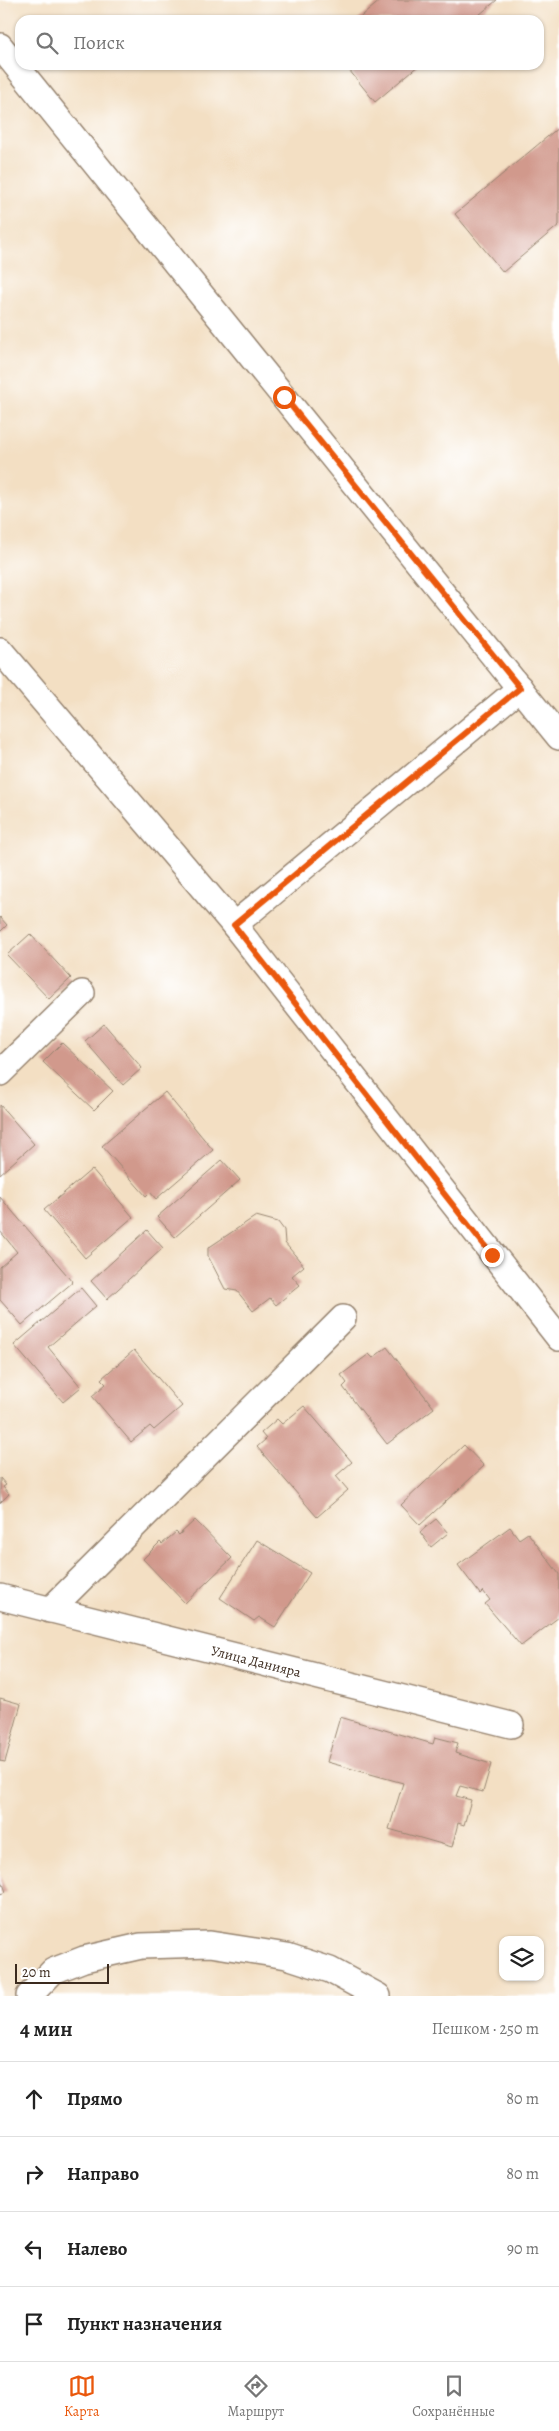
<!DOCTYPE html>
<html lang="ru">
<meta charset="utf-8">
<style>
:root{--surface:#fff;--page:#f2f2f2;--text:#222;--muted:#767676;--line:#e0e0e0;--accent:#ea580c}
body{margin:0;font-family:Alegreya,serif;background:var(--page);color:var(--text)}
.controls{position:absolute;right:15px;bottom:15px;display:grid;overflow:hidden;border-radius:10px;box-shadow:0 1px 4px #0004}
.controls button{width:45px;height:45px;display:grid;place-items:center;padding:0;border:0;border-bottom:1px solid var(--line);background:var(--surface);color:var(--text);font:25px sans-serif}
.scale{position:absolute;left:15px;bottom:12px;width:94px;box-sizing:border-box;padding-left:5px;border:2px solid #3b2a1e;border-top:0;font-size:14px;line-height:18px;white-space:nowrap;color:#3b2a1e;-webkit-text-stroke:4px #fff;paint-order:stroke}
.stop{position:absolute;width:15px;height:15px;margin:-11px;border:4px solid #ea580c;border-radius:50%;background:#fff}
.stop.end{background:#ea580c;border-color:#fff;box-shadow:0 1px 5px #0008}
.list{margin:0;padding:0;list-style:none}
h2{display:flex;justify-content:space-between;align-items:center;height:65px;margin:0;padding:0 20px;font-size:21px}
h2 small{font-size:16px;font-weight:400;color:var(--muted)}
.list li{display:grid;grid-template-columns:32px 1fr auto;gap:15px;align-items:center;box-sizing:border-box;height:75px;padding:0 20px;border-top:1px solid var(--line)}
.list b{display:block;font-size:19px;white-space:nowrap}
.list em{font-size:16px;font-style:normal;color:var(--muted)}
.icon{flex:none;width:28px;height:28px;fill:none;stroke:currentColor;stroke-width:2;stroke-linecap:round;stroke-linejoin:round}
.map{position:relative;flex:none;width:559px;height:1996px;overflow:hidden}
.search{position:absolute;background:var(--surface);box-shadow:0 1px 4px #0004;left:15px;right:15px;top:15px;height:55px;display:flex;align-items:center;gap:12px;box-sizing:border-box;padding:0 18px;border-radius:15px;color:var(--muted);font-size:19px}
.sheet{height:365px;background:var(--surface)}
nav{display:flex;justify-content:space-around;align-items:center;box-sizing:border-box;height:70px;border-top:1px solid var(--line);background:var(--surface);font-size:14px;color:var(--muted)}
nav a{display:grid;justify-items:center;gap:2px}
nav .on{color:var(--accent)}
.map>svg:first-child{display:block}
.building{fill:#d1998c}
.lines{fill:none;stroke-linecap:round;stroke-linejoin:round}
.street-casing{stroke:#978470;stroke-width:28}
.street{stroke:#fff;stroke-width:25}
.route{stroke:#ea580c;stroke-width:6}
.labels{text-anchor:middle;stroke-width:5;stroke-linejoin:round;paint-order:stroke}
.street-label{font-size:14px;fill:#3b2a1e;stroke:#fff}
</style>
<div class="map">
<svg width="559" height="1996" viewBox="0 0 559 1996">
<rect width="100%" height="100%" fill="#fff"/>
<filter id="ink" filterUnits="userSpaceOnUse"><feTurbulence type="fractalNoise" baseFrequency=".02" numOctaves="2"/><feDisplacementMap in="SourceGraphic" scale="10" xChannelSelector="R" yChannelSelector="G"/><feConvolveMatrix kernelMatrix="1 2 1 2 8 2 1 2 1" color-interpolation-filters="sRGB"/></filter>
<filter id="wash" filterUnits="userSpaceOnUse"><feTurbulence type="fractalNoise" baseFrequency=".0096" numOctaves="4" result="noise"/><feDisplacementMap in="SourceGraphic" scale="20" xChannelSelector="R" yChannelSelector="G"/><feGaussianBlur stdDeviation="1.12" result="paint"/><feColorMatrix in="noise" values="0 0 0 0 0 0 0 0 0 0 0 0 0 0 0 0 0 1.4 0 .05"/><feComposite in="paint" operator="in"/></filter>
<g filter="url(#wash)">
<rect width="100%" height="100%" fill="#f3dfc3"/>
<g id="blocks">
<path class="building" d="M381 0H497L473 20H357Z
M345 65H419L375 102Z
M559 127V225L503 272 455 214Z
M0 917 7 925 0 932Z
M30 934 71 978 49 999 7 955Z
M104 1024 142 1068 123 1085 85 1041Z
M62 1043 113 1091 94 1110 43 1062Z
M165 1092 213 1150 156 1199 150 1192 146 1196 102 1146Z
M0 1105 34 1144 0 1174Z
M222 1160 240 1180 175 1237 157 1217Z
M92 1169 133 1217 85 1258 44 1210Z
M0 1197 73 1282 22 1325 0 1300V1267L17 1252 0 1231Z
M256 1216 278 1222 284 1230 285 1243 304 1266 292 1276 300 1285 276 1305 270 1298 253 1311 237 1291 225 1289 208 1256V1248Z
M147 1230 163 1248 107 1299 91 1281Z
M81 1288 96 1306 48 1347 81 1387 63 1402 14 1345Z
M387 1347 434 1408 387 1444 343 1387 347 1383 341 1375 369 1354 373 1358Z
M134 1350 182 1406 154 1430 150 1426 131 1442 92 1396 106 1384 101 1379Z
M304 1406 352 1462 336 1476 348 1490 317 1517 257 1447 266 1439 261 1433 277 1419 282 1424Z
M464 1445 484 1466 420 1525 401 1505Z
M0 1478 6 1485 3 1487 9 1494 0 1503Z
M436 1519 448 1533 431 1547 420 1532Z
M195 1520 232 1558 185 1603 143 1559 160 1542 162 1544 176 1532 179 1535Z
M510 1527 519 1539 528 1533 559 1574V1617L521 1646 485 1604 490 1600 483 1591 480 1594 458 1565Z
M257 1540 310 1573 275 1627 259 1617 254 1621 220 1598Z
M0 1698 21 1704 5 1762 0 1761Z
M340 1717 433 1744 435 1737 458 1743 455 1753 491 1764 483 1792 460 1786 456 1796 471 1800 464 1825 458 1823 452 1847 389 1829 403 1783 327 1762Z
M0 1875 6 1892 0 1894Z"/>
</g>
</g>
<g filter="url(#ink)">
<use href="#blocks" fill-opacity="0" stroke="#978470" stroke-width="1"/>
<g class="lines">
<defs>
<g id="street">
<path d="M0 46 559 737"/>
<path d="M0 650 234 925 520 688"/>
<path d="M234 925 559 1338"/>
<path d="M0 1073 82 993"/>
<path id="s1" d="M0 1597 511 1725"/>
<path d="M50 1610 343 1318"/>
<path d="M29 1996 53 1971 84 1959 141 1946 210 1944 287 1956 330 1970 378 1996"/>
</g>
</defs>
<use href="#street" class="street-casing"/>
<use href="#street" class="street"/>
</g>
</g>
<g class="lines" filter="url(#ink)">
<path class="route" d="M284 397 520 688 234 925 492 1255"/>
</g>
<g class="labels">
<g class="street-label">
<text dy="5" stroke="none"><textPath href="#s1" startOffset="264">Улица Данияра</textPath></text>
</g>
</g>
</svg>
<div class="controls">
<button><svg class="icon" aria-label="layers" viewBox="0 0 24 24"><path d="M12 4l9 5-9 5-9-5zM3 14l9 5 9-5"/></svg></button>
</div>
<div class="scale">20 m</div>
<div class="stop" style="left:284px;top:397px"></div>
<div class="stop end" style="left:492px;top:1255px"></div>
<div class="search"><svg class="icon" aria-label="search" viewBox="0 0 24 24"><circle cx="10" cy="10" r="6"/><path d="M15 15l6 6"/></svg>Поиск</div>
</div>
<section class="sheet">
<h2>4 мин<small>Пешком · 250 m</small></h2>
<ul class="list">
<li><svg class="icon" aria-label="ahead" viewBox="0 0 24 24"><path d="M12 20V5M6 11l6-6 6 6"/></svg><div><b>Прямо</b></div><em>80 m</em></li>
<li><svg class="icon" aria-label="right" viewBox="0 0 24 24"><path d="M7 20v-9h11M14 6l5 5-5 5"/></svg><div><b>Направо</b></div><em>80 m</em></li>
<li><svg class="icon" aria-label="left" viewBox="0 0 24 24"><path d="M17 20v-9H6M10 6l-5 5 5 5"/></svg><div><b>Налево</b></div><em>90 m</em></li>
<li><svg class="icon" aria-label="arrive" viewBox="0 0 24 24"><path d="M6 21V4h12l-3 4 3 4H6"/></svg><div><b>Пункт назначения</b></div></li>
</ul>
</section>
<nav>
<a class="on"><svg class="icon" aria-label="map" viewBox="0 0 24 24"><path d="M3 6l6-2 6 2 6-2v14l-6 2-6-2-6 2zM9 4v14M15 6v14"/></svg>Карта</a>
<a><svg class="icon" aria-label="directions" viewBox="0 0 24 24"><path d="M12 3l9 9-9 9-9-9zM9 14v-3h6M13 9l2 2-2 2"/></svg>Маршрут</a>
<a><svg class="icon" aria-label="saved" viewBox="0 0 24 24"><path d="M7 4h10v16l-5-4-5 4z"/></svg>Сохранённые</a>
</nav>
